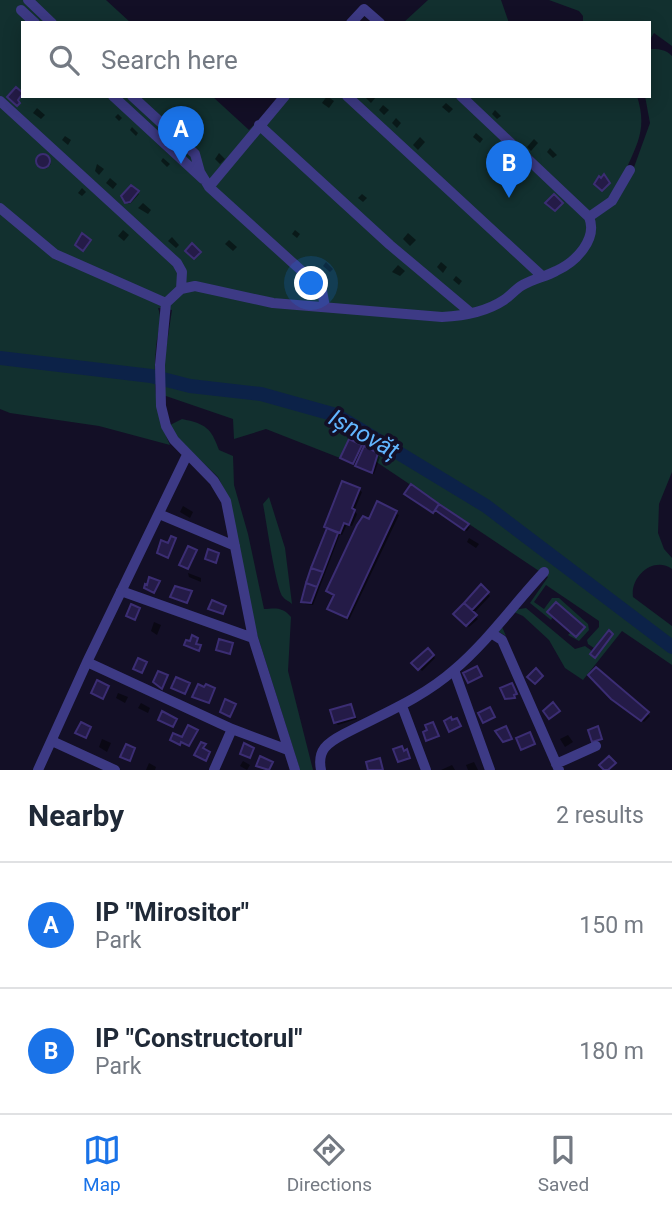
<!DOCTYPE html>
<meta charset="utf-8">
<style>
:root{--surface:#fff;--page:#f2f2f3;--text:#1f2937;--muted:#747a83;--line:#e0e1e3;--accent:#1a73e8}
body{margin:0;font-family:Roboto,sans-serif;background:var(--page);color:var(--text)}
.you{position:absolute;left:312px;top:284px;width:24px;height:24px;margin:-18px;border:5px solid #fff;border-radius:50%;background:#1a73e8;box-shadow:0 0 0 10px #1a73e833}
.badge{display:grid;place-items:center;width:46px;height:46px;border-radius:50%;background:var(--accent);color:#fff;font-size:23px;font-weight:700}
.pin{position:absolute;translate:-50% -58px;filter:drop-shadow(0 2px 4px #0008)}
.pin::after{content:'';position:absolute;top:37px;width:24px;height:21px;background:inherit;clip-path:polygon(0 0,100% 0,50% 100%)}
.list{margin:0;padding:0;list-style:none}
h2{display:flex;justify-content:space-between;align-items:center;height:91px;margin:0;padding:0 28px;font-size:30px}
h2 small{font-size:23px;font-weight:400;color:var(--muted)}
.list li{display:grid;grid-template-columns:46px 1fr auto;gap:21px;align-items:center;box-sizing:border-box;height:126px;padding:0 28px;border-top:2px solid var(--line)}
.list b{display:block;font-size:26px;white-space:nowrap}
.list p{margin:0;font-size:23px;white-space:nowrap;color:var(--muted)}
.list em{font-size:23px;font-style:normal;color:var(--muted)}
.icon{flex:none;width:38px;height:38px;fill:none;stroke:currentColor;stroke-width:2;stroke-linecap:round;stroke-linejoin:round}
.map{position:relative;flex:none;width:672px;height:770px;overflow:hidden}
.search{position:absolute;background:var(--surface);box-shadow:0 4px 18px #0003;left:21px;right:21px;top:21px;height:77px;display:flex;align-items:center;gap:18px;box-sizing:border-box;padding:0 24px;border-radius:0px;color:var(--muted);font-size:26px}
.sheet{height:343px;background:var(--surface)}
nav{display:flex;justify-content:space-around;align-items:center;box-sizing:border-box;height:98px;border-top:2px solid var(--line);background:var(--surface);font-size:19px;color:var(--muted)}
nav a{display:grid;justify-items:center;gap:4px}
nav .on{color:var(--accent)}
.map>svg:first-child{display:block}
.green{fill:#12302f}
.shadow{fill:#0007}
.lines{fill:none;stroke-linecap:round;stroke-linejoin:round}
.river{stroke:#0c2248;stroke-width:14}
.building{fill:#241b47;stroke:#3b2d73;stroke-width:2}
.minor{stroke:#3d3a85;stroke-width:10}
.labels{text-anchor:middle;stroke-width:7;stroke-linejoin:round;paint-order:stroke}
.water-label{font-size:24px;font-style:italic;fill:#62b6ff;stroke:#130f26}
</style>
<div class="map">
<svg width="672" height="770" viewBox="0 0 672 770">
<rect width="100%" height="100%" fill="#130f26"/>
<path class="green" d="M0 0H106L131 23H23V96H212L249 130 281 96H637C646 125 640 139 628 165L633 170 650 123 645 96H649V49C658 49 666 49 672 56V472L659 504 658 533 664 549 672 558V569C654 556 630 576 633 597L672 626V665L622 631 583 680 565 668 549 640 523 616 514 612 502 627 506 636 499 632V629L513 610 526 608 575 649 585 646 592 651 590 654 595 658 613 634 608 631 594 648 588 644 587 640 599 627V621L546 585 534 602 544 609 552 598H559L588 624 589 630 579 641 568 635 571 632 576 637 584 627 553 617 551 620 530 603 548 577 375 461 378 452 351 436 340 458 266 429 234 439 233 419 163 395 164 363 172 310 158 308C163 321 157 334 156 347 153 381 155 414 170 445L99 426 10 413 0 409Z
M428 0H501L509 23H403Z
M549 0H672V46L654 33 649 41V23H583V16L579 11Z
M182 419C206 424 211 428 219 450L233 456 234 485 248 534 264 609C276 608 283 607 291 617L288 671 313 770H300L251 615 230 501 218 477 176 437 170 425Z
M269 497 285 548 292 604C289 601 285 600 283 597 276 590 266 519 263 504Z"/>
<path class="shadow" d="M327 96 334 101 329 108 322 103Z
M364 96H375L376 97 371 103Z
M446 103 453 109 449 113 442 107Z
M383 105 389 110 384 115 379 110Z
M37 108 45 115 41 119 33 113Z
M170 110 175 115 172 119 167 114Z
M495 110 501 116 497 119 492 114Z
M118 114 122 118 119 121 115 117Z
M396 118 401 123 397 128 392 123Z
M132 127 138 133 136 136 130 130Z
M476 133 483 139 480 143 473 137Z
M65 136 71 140 68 145 62 140Z
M420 137 425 142 418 150 413 145Z
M534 139 538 143 531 151 527 147Z
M550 148 557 155 553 158 547 152Z
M219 153 225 159 220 164 215 159Z
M42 155 49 159 51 164 46 169 37 161Z
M163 158 170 164 167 167 161 161Z
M97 164 104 169 99 175 95 171Z
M110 178 117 184 113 189 106 183Z
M131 187 139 194 131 203 128 204Z
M82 188 86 192 82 196 78 193Z
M362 194 367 198 363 202 358 198Z
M143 203 151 210 148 214 138 208Z
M123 230 129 235 124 241 118 236Z
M295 230 300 234 297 238 292 234Z
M408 233 416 240 410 246 403 239Z
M172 237 179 245 176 248 168 241Z
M229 240 237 247 233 251 225 244Z
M326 262 333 269 330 272 323 266Z
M441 262 447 267 443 273 437 267Z
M398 265 405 271 400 276 392 272Z
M456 276 462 281 459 285 453 280Z
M361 446 380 457 374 474 345 460Z
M411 487 467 525 470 527 467 531 409 496Z
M359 490 362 492 354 511 357 514 352 526 347 524 342 535 340 534 313 605 305 604 303 601 328 529Z
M378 504 399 515 349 620 329 609Z
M183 506 193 512 190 518 180 512Z
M469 538 479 544 476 548 467 542Z
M175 539 169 558 160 554Z
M188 573 201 578V582L189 577Z
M481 587 490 596 473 614 478 619 469 627 455 614Z
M154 622 161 625 157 635 151 631Z
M428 650 435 658 422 671 414 663Z
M596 669 650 716 644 722 616 701Z
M118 693 128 697 125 703 116 698Z
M141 703 150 708 148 713 138 708Z
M351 706 357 719 338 725 335 722Z
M568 735 573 742 565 747 560 739Z
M102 739 111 743 107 752 99 747Z
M243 761 250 765 247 770 240 766Z
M474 762 478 770H468L466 765Z
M149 763 156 767 155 770H146Z
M452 765 455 770H441Z"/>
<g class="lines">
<path class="river" d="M0 358 151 376 190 386 261 394 336 415 486 506 672 647"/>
</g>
<path class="building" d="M16 87 23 93 18 100 20 103 17 106 7 97Z
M36 161a7 7 0 1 1 14 0a7 7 0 1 1-14 0Z
M604 174 610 183 602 191 594 184 599 176 601 178Z
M131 185 139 191 130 202 125 203 121 196Z
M554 194 563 203 555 211 545 203Z
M82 233 91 240 83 251 75 245Z
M192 243 201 252 194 259 185 251Z
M349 439 362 445 353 464 340 458Z
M364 446 378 453 372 473 355 466Z
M342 481 360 488 352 508 355 510 349 525 344 523 340 533 324 527Z
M411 484 439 504 433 513 404 494Z
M377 501 397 511 347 618 327 609 334 595 326 591 357 525 363 516 369 519Z
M439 504 469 524 464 530 435 510Z
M327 528 338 533 323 572 311 568Z
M171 536 176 538 168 558 157 553 161 540 168 543Z
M188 546 197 550 188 569 179 565Z
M208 549 219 553 216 563 205 559Z
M311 568 323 572 317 587 306 583Z
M149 577 160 581 154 593 144 588 145 584 147 585Z
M306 583 317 587 311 603 301 602Z
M481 584 489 592 472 610 464 603Z
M175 586 192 591 187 603 170 597Z
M212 600 226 606 223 614 208 609Z
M556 602 585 627 576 637 547 612Z
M464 603 477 615 466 626 453 614Z
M131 604 140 608 135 620 126 616Z
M609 630 613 634 595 658 590 654Z
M192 635 198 638 196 644 201 645 199 651 184 645 186 640 190 641Z
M219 639 233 643 230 654 216 650Z
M428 648 434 655 418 670 411 663Z
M138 658 147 662 142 673 133 669Z
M477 666 482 676 468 683 463 673Z
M596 667 649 712 641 721 611 699 588 675Z
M536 668 543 676 535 684 527 677Z
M158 671 168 675 162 689 153 682Z
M176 677 190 683 185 694 171 688Z
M97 680 109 686 103 699 91 693Z
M512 683 517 694 514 695 515 698 505 699 500 688Z
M198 684 204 687 206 684 215 688 209 703 192 697Z
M225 699 236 704 230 717 220 712Z
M553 702 560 711 549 719 543 711Z
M351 704 355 717 334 723 330 710Z
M490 707 495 717 483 723 478 713Z
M162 711 177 719 173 727 158 720Z
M451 717 452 720 457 718 461 726 449 732 444 721Z
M81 722 91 727 86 738 75 733Z
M433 722 439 736 426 741 423 732 427 730 425 725Z
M188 725 198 730 189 746 181 742 180 745 170 740 173 733 182 737Z
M506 726 512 739 503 742 495 731Z
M598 726 602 739 592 742 588 730Z
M530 732 535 744 521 750 516 738Z
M201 742 206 744 203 748 210 752 206 761 194 755Z
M244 743 254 748 250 758 240 754Z
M126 744 135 748 130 761 120 757Z
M402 746 404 751 407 749 410 758 398 762 393 749Z
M260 756 273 762 269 770 256 766Z
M609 756 616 763 608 770H604L599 765Z
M380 758 383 770H368L366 762Z"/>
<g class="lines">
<path class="minor" d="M28 0 52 23
M21 10 35 23
M351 23 364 9 380 23
M113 96 203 179
M132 96 195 154 200 172 209 187 314 282 322 291 325 307
M347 96 542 276
M0 101 177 263 182 272 181 289
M259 125 390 245 471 313
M209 187 285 96
M0 208 55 254 166 303
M589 217 612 201 630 170
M159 514 235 546
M121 591 253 638
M491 633 502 640 559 770
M87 662 232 729 288 750
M454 670 490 770
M402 706 426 770
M52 741 115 770
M556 764 596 746
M38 770 87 662 187 455
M214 770 232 729
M295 770 253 638 226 501 214 481 174 440 166 426 161 406 160 365 166 303 181 289 195 286 273 303 442 317C462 316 486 312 504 300 510 296 515 290 521 286 532 279 545 277 556 271 576 262 598 239 589 217L461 96
M321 770C317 750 327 743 344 734 382 714 421 699 454 670 488 641 514 604 544 572"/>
</g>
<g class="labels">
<g class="water-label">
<text transform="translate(364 434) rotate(29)" y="8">Ișnovăț</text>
</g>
</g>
</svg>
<div class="you"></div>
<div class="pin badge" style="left:181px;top:164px">A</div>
<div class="pin badge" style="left:509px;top:198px">B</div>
<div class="search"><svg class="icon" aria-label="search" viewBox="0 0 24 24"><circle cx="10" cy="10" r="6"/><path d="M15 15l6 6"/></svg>Search here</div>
</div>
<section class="sheet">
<h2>Nearby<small>2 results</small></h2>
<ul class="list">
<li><span class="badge">A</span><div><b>IP &quot;Mirositor&quot;</b><p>Park</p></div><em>150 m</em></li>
<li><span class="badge">B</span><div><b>IP &quot;Constructorul&quot;</b><p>Park</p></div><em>180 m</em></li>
</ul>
</section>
<nav>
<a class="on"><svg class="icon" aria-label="map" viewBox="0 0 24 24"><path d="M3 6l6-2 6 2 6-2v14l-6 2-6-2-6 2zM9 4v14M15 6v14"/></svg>Map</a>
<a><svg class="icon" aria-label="directions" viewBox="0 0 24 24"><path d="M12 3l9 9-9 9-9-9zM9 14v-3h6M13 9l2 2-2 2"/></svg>Directions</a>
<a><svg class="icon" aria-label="saved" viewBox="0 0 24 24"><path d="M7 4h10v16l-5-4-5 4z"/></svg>Saved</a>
</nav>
